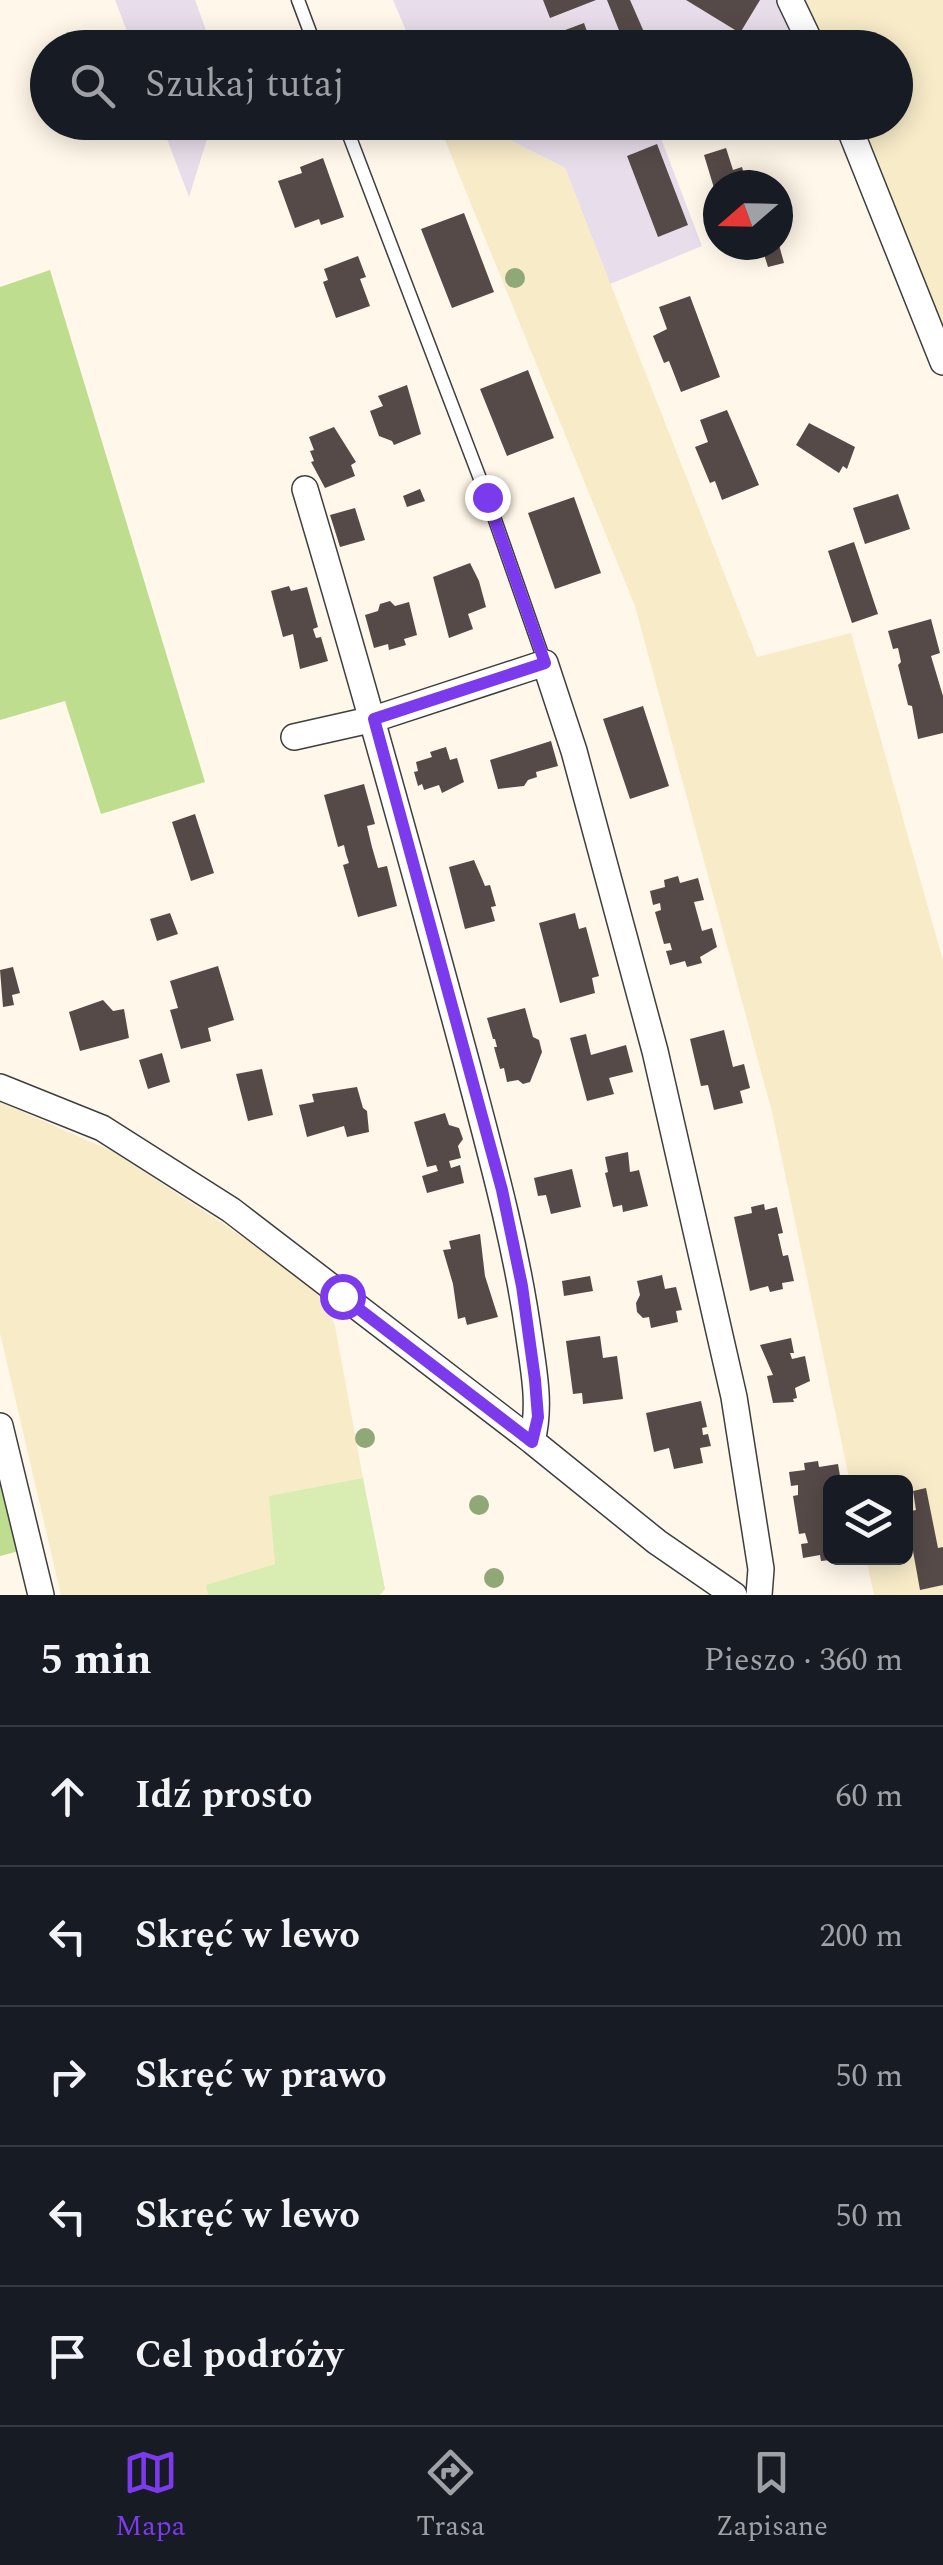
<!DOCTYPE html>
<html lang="pl">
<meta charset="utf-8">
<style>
:root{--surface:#171b24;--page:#242831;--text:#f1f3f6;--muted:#9ea1a6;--line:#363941;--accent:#7c3aed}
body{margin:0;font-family:Spectral,serif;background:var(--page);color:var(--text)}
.controls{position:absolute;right:30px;bottom:30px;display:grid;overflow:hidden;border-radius:15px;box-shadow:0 5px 25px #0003}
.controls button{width:90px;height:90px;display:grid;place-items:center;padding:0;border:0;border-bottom:2px solid var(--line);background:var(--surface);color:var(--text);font:50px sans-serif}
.compass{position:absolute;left:703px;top:170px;width:90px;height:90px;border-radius:50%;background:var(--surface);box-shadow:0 5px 25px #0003;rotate:250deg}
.stop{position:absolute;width:30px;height:30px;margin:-22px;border:8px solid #7c3aed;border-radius:50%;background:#fff}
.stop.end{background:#7c3aed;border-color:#fff;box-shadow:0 2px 10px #0008}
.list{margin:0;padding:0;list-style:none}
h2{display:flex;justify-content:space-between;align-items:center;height:130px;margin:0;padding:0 40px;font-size:42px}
h2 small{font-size:32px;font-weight:400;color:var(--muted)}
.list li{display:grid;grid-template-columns:65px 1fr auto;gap:30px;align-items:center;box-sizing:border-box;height:140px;padding:0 40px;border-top:2px solid var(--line)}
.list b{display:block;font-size:38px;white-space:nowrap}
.list em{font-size:32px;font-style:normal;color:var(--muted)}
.icon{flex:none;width:55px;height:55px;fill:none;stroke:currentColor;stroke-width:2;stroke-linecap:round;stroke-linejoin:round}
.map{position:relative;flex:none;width:943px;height:1595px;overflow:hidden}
.search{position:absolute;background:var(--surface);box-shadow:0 5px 25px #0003;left:30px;right:30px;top:30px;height:110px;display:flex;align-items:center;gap:25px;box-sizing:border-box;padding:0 35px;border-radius:55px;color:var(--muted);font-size:38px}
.sheet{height:830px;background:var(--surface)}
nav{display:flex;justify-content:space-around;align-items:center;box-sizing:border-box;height:140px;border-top:2px solid var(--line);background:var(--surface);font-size:28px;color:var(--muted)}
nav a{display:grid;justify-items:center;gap:5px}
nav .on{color:var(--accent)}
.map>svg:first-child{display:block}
.industrial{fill:#e8deeb}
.farmland{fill:#f7ebc8}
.green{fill:#d9ecb1}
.forest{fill:#bfdd8f}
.building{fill:#554a47}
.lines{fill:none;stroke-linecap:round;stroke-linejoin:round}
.service-casing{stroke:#3e3e3e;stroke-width:15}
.minor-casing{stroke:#3e3e3e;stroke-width:28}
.service{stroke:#fff;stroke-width:12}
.minor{stroke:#fff;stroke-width:25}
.tree{fill:#90a876}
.route{stroke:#7c3aed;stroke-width:12}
</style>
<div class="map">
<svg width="943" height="1595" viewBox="0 0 943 1595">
<rect width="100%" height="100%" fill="#fff7e9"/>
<path class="industrial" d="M115 0H195L212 47H133Z
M393 0H785L804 47H413Z
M161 123H212L189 197 170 147Z
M476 123H655L702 246 610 284 565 168Z"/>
<path class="farmland" d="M802 0H943V351L855 123 896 122V48L823 47Z
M438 123H476L565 168 757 657 851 633 943 961V1595H874L866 1558H906V1482H850L772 1112 635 606Z
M0 1102 114 1152 307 1279 326 1302 335 1326 363 1478 270 1496 275 1564 207 1585 208 1595H61L0 1333Z"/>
<path class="green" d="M363 1478 385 1589 380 1595H208L206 1585 275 1564 269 1496Z"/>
<path class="forest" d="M50 270 205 782 101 814 65 701 0 720V287Z
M0 1470 19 1551 0 1556Z"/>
<path class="building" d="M543 0H596L550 18Z
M607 0H630L651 48H626Z
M686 0H760L740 33Z
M584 23 593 48H544L541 39Z
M790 35 795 48H779L776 40Z
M657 144 688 225 658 237 627 156Z
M726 148 733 170 742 167 747 185H718L717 198 704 155Z
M323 158 344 217 321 225 319 219 295 228 278 181 302 173 300 167Z
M464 213 494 292 452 308 421 229Z
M761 245H779L784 263 768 267Z
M358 256 366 277 360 279 370 306 336 318 323 282 328 280 324 269Z
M690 296 720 377 681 392 669 361 664 363 653 336 667 329 659 307Z
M528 370 554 438 507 456 480 389Z
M407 385 421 434 394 445 392 441 379 436 370 411 383 406 378 396Z
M727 410 759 485 722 500 715 481 710 483 695 447 708 442 700 420Z
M809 423 855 447 847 469 843 466 839 473 796 445Z
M334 427 356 462 351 465 355 476 325 488 311 462 314 461 310 451 314 450 309 437Z
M420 489 425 501 407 507 403 496Z
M898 494 910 529 865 544 853 508Z
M574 497 601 573 555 589 528 513Z
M355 508 365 540 340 547 330 515Z
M854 542 878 614 852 623 828 551Z
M470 563 479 581 486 607 468 614 473 629 449 638 433 577Z
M289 586 291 591 307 587 318 627 313 629 316 638 321 637 328 661 300 669 293 634 283 637 271 591Z
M390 601 395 606 409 602 417 635 404 639 406 645 389 650 388 644 374 648 365 615 378 611 380 604Z
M931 619 940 653 931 656 943 696V733L918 739 912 706 908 705 898 665 901 662 898 648 893 649 888 631Z
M643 706 669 786 630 799 603 719Z
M551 741 558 766 536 772 537 777 528 780 524 786 498 789 490 760Z
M446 747 450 760 457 758 464 782 442 793 439 785 424 790 422 784 418 786 414 772 418 771 416 762 432 757 430 752Z
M364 784 375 824 367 826 372 847 378 868 387 866 397 906 358 917 343 865 349 863 346 854 344 845 338 847 324 795Z
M195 814 214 873 191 881 172 822Z
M474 860 485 886 490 885 496 906 491 907 495 921 465 929 449 867Z
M678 876 680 883 698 878 704 900 694 902 702 931 712 928 717 947 700 957 702 963 687 967 685 961 670 965 666 951 672 950 670 943 664 944 655 912 661 910 660 903 653 905 650 891 665 887 664 880Z
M170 913 178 934 157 941 150 919Z
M575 913 579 929 586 927 599 976 592 978 595 993 560 1003 539 923Z
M218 966 234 1020 208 1028 211 1041 181 1049 170 1010 178 1008 170 981Z
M13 967 20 993 12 995 14 1005 3 1007 0 970Z
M103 1000 113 1011 124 1009 129 1038 80 1051 69 1012Z
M525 1008 533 1037 539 1040 542 1052 530 1082 523 1084 518 1080 507 1082 504 1068 500 1069 494 1047H497L495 1039H493L487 1018Z
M724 1030 733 1067 744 1064 750 1088 740 1091 743 1103 714 1110 708 1085 701 1086 690 1039Z
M586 1034 591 1055 626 1045 633 1072 609 1078 614 1094 587 1101 570 1038Z
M162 1053 170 1082 148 1089 139 1060Z
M262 1069 273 1115 248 1121 236 1074Z
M357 1087 363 1108 367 1111 369 1132 347 1137 344 1126 307 1137 299 1105 314 1102 312 1094Z
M445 1113 449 1125 459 1128 463 1139 458 1146 461 1158 449 1161 451 1168 460 1165 464 1183 427 1193 422 1176 438 1171 436 1165 427 1167 414 1122Z
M628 1152 630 1172 639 1170 648 1206 623 1212 622 1205 613 1207 605 1173 608 1172 605 1157Z
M572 1169 581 1207 551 1214 546 1195 538 1196 534 1178Z
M764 1204 765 1210 777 1207 783 1233 778 1234 783 1256 788 1255 794 1281 782 1283 783 1289 770 1292 768 1286 750 1291 734 1217 752 1213 751 1207Z
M480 1234 485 1276 498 1317 467 1325 465 1317 458 1319 453 1284 443 1250 451 1249 449 1241Z
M662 1275 665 1289 676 1287 682 1310 676 1311 678 1322 651 1328 649 1317 643 1318 637 1312 636 1303 640 1295 637 1281Z
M590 1276 593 1291 564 1296 562 1281Z
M600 1336 603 1358 617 1356 623 1399 583 1404 582 1393 573 1394 566 1341Z
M791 1338 794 1353H790L792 1359 805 1356 810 1381 795 1388 797 1398 793 1399 794 1402 773 1403 767 1376 773 1375 760 1345Z
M701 1401 707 1427 702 1428 703 1435 708 1434 711 1446 700 1448 703 1463 674 1469 669 1448 654 1452 646 1413Z
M818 1461 819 1467 838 1464 841 1482H830V1560L821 1561 820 1555 803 1558 801 1544 808 1543 805 1533 799 1534 793 1496 798 1495V1485L791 1486 789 1472 805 1470 804 1463Z
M926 1488 938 1548 943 1547V1585L920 1590 906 1512 916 1510 913 1491Z"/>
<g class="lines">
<defs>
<path id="service" d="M298 0 316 48
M344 122 487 497 545 663"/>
<path id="minor" d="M790 0 813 48
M847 122 943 362
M305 489C362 680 415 872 467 1064 491 1155 516 1244 529 1337 534 1372 541 1406 532 1441
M294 737 374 719 545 663 574 751 655 1051 734 1397 761 1569 759 1595
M0 1087 102 1128 231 1210 532 1441 657 1542 734 1595
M0 1426 41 1595"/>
</defs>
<use href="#service" class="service-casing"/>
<use href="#minor" class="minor-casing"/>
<use href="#service" class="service"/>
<use href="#minor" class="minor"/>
</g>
<g class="tree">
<circle cx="515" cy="278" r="10"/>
<circle cx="365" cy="1438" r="10"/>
<circle cx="479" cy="1505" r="10"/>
<circle cx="494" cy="1578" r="10"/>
</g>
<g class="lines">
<path class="route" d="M342 1296 532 1442 538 1417 535 1380 522 1286 502 1190 374 719 545 663 487 497"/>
</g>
</svg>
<div class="controls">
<button><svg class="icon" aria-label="layers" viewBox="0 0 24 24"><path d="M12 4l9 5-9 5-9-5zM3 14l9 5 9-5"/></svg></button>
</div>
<svg class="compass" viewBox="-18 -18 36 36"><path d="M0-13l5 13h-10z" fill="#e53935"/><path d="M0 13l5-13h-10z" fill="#9ea1a6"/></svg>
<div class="stop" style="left:342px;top:1296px"></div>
<div class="stop end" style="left:487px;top:497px"></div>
<div class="search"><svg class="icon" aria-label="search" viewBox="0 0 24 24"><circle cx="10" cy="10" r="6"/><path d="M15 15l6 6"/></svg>Szukaj tutaj</div>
</div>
<section class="sheet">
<h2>5 min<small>Pieszo · 360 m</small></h2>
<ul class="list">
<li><svg class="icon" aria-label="ahead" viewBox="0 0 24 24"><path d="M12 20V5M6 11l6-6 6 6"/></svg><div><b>Idź prosto</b></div><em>60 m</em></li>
<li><svg class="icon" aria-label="left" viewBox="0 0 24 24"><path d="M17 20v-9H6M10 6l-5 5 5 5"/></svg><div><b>Skręć w lewo</b></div><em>200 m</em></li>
<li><svg class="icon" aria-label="right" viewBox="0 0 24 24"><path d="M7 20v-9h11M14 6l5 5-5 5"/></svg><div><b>Skręć w prawo</b></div><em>50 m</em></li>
<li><svg class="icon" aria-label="left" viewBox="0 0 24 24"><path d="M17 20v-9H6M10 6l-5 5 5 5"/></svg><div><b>Skręć w lewo</b></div><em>50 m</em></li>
<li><svg class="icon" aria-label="arrive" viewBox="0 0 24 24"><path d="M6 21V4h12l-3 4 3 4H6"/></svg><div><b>Cel podróży</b></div></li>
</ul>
</section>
<nav>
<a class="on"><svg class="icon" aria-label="map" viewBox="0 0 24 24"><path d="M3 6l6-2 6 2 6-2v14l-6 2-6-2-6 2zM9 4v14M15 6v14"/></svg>Mapa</a>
<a><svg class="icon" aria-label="directions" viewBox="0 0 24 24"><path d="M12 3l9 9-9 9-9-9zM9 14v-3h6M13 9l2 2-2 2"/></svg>Trasa</a>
<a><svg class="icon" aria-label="saved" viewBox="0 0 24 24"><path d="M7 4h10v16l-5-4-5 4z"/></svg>Zapisane</a>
</nav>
